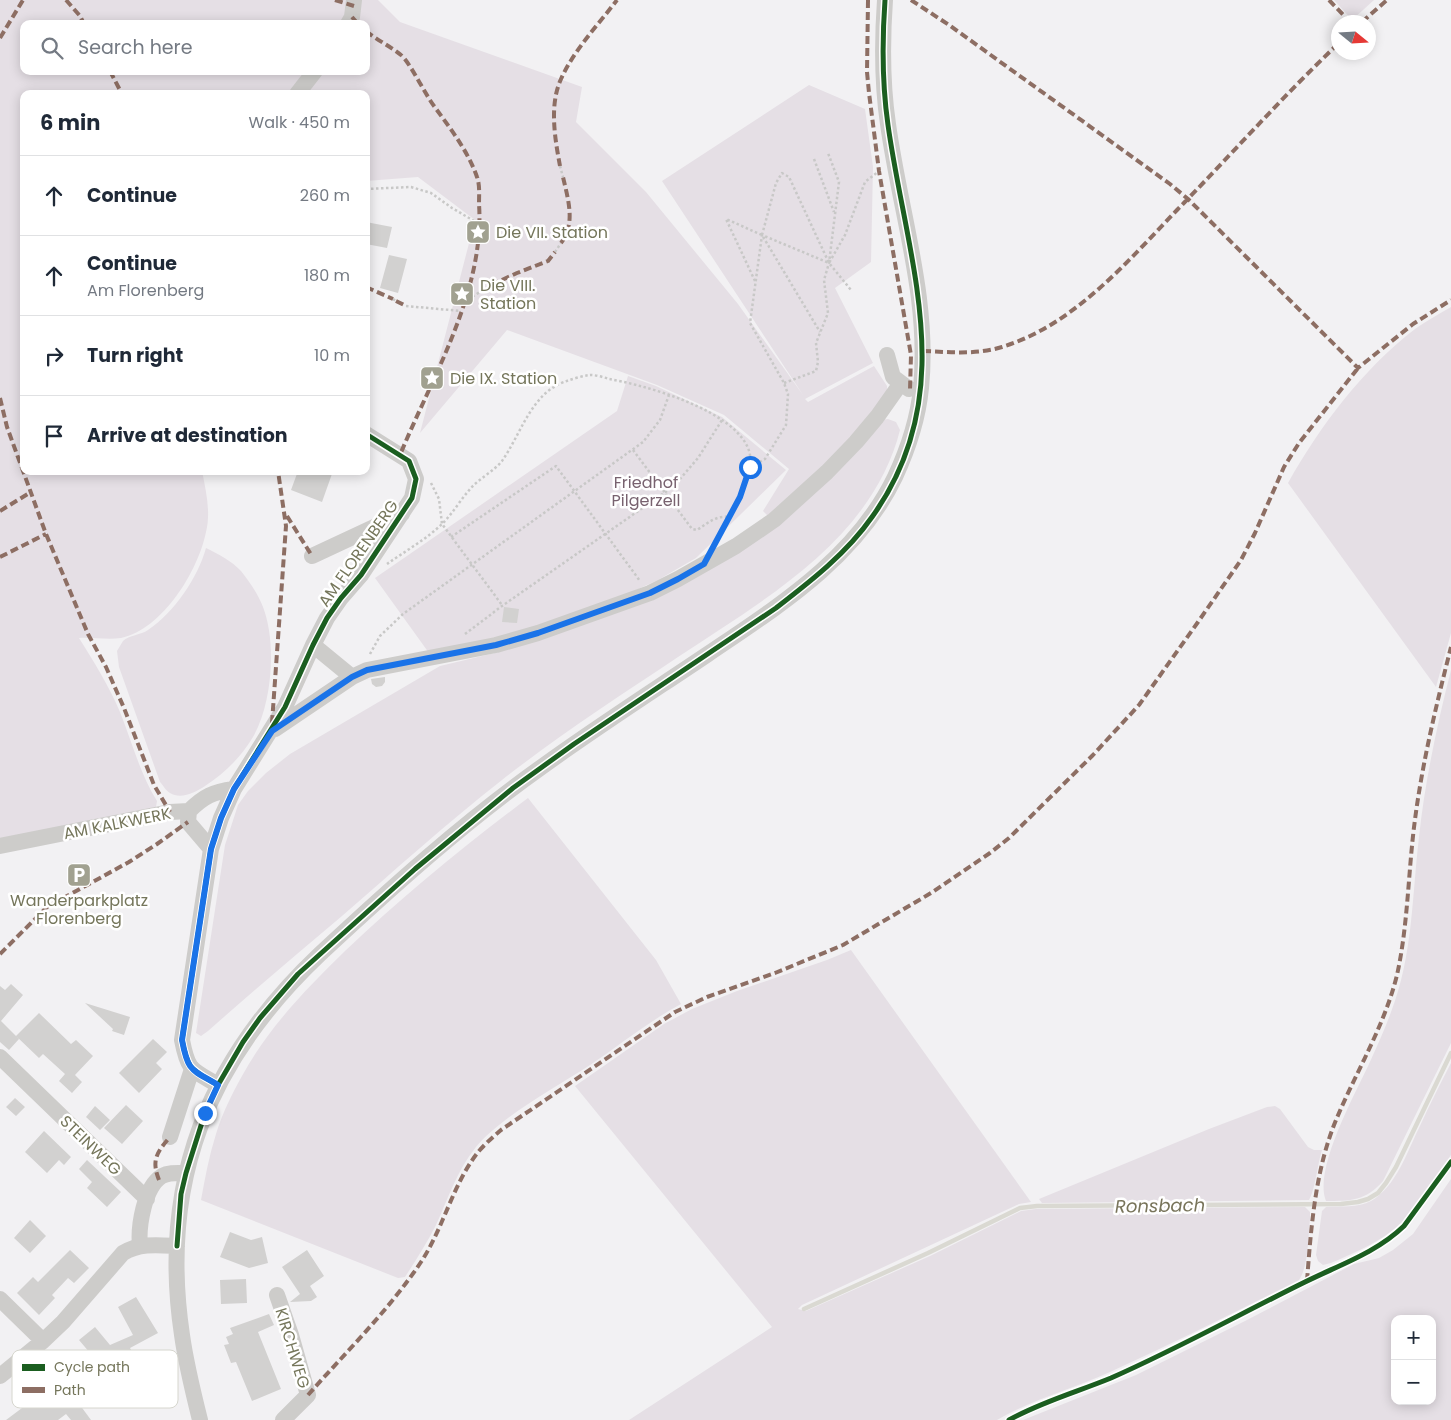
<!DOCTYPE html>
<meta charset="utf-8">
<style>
:root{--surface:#fff;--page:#f6f6f7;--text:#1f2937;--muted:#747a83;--line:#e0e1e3}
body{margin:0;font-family:Poppins,sans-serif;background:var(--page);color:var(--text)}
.controls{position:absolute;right:15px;bottom:15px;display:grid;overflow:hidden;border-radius:10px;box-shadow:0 2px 12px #0003}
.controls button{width:45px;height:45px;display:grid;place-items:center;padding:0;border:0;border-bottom:1px solid var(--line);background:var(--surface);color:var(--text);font:25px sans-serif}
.compass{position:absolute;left:1331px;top:15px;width:45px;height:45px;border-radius:50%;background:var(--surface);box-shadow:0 2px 12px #0003;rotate:108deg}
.stop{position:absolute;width:15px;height:15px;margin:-11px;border:4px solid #1a73e8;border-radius:50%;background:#fff}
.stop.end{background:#1a73e8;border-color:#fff;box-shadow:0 1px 5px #0008}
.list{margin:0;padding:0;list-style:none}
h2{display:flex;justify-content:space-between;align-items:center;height:65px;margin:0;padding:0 20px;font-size:21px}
h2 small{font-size:16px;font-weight:400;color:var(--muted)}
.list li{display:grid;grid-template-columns:32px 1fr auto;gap:15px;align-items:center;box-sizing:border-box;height:80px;padding:0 20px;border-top:1px solid var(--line)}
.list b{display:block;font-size:19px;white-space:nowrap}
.list p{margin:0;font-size:16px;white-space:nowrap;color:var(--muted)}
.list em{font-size:16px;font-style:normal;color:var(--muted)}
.icon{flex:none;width:28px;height:28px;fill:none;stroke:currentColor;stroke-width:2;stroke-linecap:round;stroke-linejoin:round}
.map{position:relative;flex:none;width:1451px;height:1420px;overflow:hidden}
.search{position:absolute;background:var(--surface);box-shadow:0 2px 12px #0003;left:20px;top:20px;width:350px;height:55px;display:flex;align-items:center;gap:12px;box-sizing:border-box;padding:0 18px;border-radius:10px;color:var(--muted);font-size:19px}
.panel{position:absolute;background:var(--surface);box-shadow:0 2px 12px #0003;left:20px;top:90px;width:350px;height:385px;border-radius:10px}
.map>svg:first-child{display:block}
.green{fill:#e5dfe5;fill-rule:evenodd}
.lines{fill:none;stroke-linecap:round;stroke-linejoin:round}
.stream{stroke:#dad9d2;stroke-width:4.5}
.building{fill:#d2d1d0}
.path{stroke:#c8c8c7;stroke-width:2.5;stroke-dasharray:2.5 2.5;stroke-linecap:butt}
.minor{stroke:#cdccca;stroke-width:16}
.quiet{stroke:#8d6e63;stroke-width:4;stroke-dasharray:8 4;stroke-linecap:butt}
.cycleway-casing{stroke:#fff;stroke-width:8}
.cycleway{stroke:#1b5e20;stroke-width:5}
.route{stroke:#1a73e8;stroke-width:6}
.labels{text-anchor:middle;stroke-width:5;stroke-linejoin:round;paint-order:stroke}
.poi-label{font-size:16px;fill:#75765b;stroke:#fff;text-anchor:start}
.park-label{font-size:16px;fill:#78626f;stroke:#fff}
.street-label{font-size:16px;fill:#75765b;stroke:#fff}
.water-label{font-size:18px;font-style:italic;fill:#78745a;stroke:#fff}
.key{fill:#fff;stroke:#d6d6ce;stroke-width:1}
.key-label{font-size:14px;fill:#75765b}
</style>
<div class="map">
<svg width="1451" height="1420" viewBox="0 0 1451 1420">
<rect width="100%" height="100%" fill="#f2f1f3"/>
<path class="green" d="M0 0H378L400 22 582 87 576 122 646 192 738 304 803 395 662 181 809 85 865 109 873 167 871 262 835 288 873 363 805 399 808 402 874 366 887 386V395L851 440 769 517 763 511 789 469 724 415 657 385 507 330 420 433 475 220 418 177 366 181V94H24V471H202C206 491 211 512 206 532 198 571 163 629 121 638 107 640 92 637 79 638 94 662 109 686 120 712 132 742 140 774 157 801L156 807 0 841ZM24 24H366V71H24Z
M1334 0H1374L1352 20Z
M1451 307V633L1436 687 1288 483C1320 426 1362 370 1415 329 1426 321 1439 314 1451 307Z
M628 376 656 386 722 417 786 470 696 558 658 580 614 600 534 629 429 653 375 578 617 411Z
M888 419 896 422 900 430C872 540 765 599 678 657 618 697 558 736 502 780 447 823 395 870 342 916 297 954 252 992 208 1031L201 1036 196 1033 225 845 238 805 248 791 266 773 290 754 440 666 499 652 707 569 880 420Z
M206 548C218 554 232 561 241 571 249 581 258 594 263 607 277 643 272 704 253 737 241 757 225 773 205 786 196 792 181 800 170 793 166 791 163 785 160 782L119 667 117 651C119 648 121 644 123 641 129 635 141 635 148 630 174 613 198 577 206 548Z
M1451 670V1043L1383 1181C1366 1201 1350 1201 1326 1201 1313 1170 1355 1094 1369 1064 1377 1046 1385 1029 1391 1012 1413 956 1412 895 1419 837 1425 781 1437 725 1451 670Z
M528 798 656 960 681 1004C649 1021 620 1045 590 1065 555 1088 502 1116 476 1147 457 1170 448 1199 436 1225 427 1243 416 1260 405 1277L398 1278 201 1200C205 1178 209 1156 216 1134 222 1114 232 1094 242 1076 268 1028 307 988 345 951 403 896 464 846 528 798Z
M851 950 1031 1202 1019 1204 802 1305 798 1309 806 1311 930 1256 1021 1211 1036 1209 1305 1207 1310 1212V1219C1308 1237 1309 1265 1299 1280 1237 1311 1174 1343 1110 1372 1073 1389 1033 1399 997 1420H629L772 1327 575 1086 664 1024 692 1009 737 991 827 960Z
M1451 1063V1155L1401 1223C1381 1242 1356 1252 1331 1263L1323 1265 1318 1261 1316 1255 1322 1211 1326 1207C1340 1206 1358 1208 1371 1201 1396 1187 1407 1152 1419 1128 1429 1106 1440 1084 1451 1063Z
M1275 1106 1280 1109 1308 1147 1314 1150H1322C1318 1162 1315 1191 1309 1200L1042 1203 1039 1199 1209 1129 1267 1107Z
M1451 1179V1420H1023L1136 1375 1245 1321 1354 1264 1379 1258 1393 1250 1413 1234ZM1395 1319H1432V1401H1395Z"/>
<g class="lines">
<path class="stream" d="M804 1309 928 1253 1020 1208 1037 1206 1341 1204 1358 1202 1368 1199 1378 1193 1386 1183 1396 1167 1451 1053"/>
</g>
<path class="building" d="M366 222 392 227 387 248 366 244Z
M389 255 407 259 398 293 380 288Z
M298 471H333L322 502 291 490Z
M504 607 519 609 517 623 502 622Z
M385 677V682L382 686 376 687 372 684 371 679Z
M11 984 23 995 1 1021 19 1039 9 1050 0 1042V986L5 990Z
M85 1003 130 1017 124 1035 112 1031 113 1029Z
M39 1013 71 1044 76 1040 93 1056 75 1075 82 1082 72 1093 59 1081 65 1074 43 1054 39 1058 16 1036Z
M153 1039 167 1052 156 1063 162 1069 139 1093 119 1073Z
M15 1098 25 1107 16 1116 6 1107Z
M126 1105 143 1121 122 1144 104 1128Z
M95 1106 110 1120 100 1130 86 1117Z
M44 1131 71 1157 64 1165 59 1160 47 1173 25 1152Z
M87 1160 121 1192 107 1207 87 1188 92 1182 79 1169Z
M30 1220 46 1236 30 1253 14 1238Z
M230 1232 251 1240 262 1237 268 1263 249 1268 220 1257Z
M70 1250 89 1268 74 1283 68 1278 52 1295 55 1298 39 1315 17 1293 33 1277 38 1282Z
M307 1250 324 1276 310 1286 317 1297 311 1301 290 1302 300 1294 282 1267Z
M246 1279 247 1303 221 1304 220 1280Z
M136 1297 158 1333 130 1348 136 1359 132 1361 136 1371 124 1377 131 1388 118 1396 111 1384 117 1380 93 1351 90 1353 79 1340 95 1327 110 1345 133 1335 118 1307Z
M269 1314 274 1325 258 1332 281 1389 252 1401 236 1362 231 1363 224 1345 229 1344 226 1337 233 1334 230 1328Z
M74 1371 89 1392 77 1401 91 1420H71L66 1414 58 1420H6L26 1405 24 1402 40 1390 42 1393Z"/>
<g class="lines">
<path class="path" d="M814 159 834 212
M560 166 563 177
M366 189 411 187 431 193 452 208 481 225
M762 235 776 183 782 173 789 177 829 263 851 290
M555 252 561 243
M755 281 726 219 762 235 820 332
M393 299 396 301
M464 302 491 285
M406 306 461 311
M784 383 816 371 818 362 816 343 828 313 824 280 829 263 839 182 828 153
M633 450 692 529 697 530C708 523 716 515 730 517
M751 467 765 459 786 425 788 394 784 383 750 323 762 235 829 263 845 235 865 182 879 171
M431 483 439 499 442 524 502 605
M451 537 556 466 640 581
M387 564C404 552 428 538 442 524 453 513 461 499 471 488 480 478 494 471 502 461 521 434 531 394 564 382 572 379 582 376 590 375 596 375 603 377 609 379 643 385 693 400 722 420 734 428 748 441 750 455 754 480 730 517 718 539
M465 634 502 606 674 486 698 458 722 420
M370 654 380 636 403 614 643 442 660 420 669 395"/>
<path class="minor" d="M348 24 352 17 354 0
M297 94 315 71
M887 355 893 377 909 389
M312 556 402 514
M313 645 352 677
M275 729 352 677 367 670 496 645 538 633 650 593 678 579 736 546 774 520 827 472 856 442 877 417 901 383
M189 811C204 796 213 792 234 789
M0 846 170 812 189 811 188 822 211 849
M0 1057 147 1199
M218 1085C191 1069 188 1071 182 1040L211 849 221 818 234 789 285 707 313 645 327 618 341 598 361 575 412 498 416 479 409 461 366 434
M170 1137 192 1069
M140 1246C138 1227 144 1187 162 1176 169 1172 178 1173 186 1173
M277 1295 291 1335 308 1395 283 1420
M0 1299 43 1341
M0 1376 43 1341 63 1322 123 1253C140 1243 157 1245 177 1246
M200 1420C193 1392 186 1364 182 1335 159 1181 208 1060 320 954 391 888 464 822 543 766 597 727 653 691 708 654 780 605 856 558 895 477 908 449 918 419 921 388 930 299 900 212 888 124 882 83 882 42 885 0"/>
<path class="quiet" d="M66 0 80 16 84 24
M335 0 354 6
M868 0 867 72 869 93 879 171 911 355 910 390
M911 0 949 25 1170 184 1188 199 1358 368 1413 324 1451 300
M1329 0 1350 22
M352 17 358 24
M1362 22 1387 0
M366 31C377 40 390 46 401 55 409 61 425 94 434 106 450 128 468 151 477 177 480 185 479 195 479 204 485 291 432 377 400 455
M0 38 23 0
M110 71 122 94
M560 166C555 139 549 105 561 79 574 50 598 25 617 0
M561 243C576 224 568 199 563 177
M491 285 517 273 548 261 555 252
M366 287 393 299
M396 301 406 306
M923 351C950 352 976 355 1002 347 1074 325 1127 262 1177 210 1231 155 1282 97 1338 44
M0 398 7 427 46 534 88 634 106 667 124 708 154 785 170 812
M0 511 31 492
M287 516 312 556
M0 557 46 534
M272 723 286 526 278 471
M0 954 47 907 129 862 157 844 188 822
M159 1180C151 1160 157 1152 170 1137
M1307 1281C1311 1228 1315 1174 1334 1125 1354 1075 1384 1028 1397 975 1407 930 1408 882 1413 836 1420 772 1435 710 1451 647
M308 1395C346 1352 389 1310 421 1262 444 1227 453 1183 479 1151 486 1143 494 1136 501 1130L675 1012 707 997 775 973 843 945 931 893 990 853 1009 838 1093 755 1139 705 1198 622 1241 560 1255 533 1284 467 1299 443 1358 368"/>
<defs>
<path id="cycleway" d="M218 1085C191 1069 188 1071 182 1040L211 849 221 818 234 789 285 707 313 645 327 618 341 598 361 575 412 498 416 479 409 461 366 434
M177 1246 181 1194 186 1173 205 1113 218 1085 243 1042 260 1018 298 974 415 869 513 788 574 744 776 608C811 581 847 553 872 517 962 392 907 261 888 125 882 83 882 42 885 0
M1009 1420C1041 1402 1077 1392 1111 1378 1177 1349 1240 1314 1305 1282 1339 1265 1376 1253 1404 1226L1451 1162"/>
</defs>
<use href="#cycleway" class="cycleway-casing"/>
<use href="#cycleway" class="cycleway"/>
</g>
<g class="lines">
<path class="route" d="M205 1113 218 1085C191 1069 188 1072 182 1040L211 849 221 818 234 789 272 731 352 677 367 670 496 645 538 633 650 593 678 579 704 564 740 497 750 467"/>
</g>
<defs>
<symbol id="sight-square" viewBox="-11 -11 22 22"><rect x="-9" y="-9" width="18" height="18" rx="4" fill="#a1a190" stroke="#fff"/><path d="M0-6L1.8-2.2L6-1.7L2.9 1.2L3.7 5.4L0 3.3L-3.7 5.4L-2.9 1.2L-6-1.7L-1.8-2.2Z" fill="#fff"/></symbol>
<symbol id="parking-square" viewBox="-11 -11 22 22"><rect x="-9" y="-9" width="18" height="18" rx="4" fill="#a1a190" stroke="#fff"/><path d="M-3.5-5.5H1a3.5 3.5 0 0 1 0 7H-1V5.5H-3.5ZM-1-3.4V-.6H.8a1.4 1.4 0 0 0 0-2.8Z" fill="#fff"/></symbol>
</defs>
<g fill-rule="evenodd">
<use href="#sight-square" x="464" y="218" width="28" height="28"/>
<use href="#sight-square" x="448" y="280" width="28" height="28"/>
<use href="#sight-square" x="418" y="364" width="28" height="28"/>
<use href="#parking-square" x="65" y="861" width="28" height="28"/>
</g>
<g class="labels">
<g class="poi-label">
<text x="496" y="238">Die VII. Station</text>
<text x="480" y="291">Die VIII.<tspan x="480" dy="18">Station</tspan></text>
<text x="450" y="384">Die IX. Station</text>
<text x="79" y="906" text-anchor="middle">Wanderparkplatz<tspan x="79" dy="18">Florenberg</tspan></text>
</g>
<g class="park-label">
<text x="646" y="488">Friedhof<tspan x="646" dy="18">Pilgerzell</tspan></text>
</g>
<g class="street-label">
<text transform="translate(358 553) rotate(-55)" y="6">AM FLORENBERG</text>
<text transform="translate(117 823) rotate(-11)" y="6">AM KALKWERK</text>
<text transform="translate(91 1145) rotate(44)" y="6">STEINWEG</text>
<text transform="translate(293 1348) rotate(73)" y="6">KIRCHWEG</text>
</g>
<g class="water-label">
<text transform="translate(1160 1206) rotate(-1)" y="6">Ronsbach</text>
</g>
</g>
<rect x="12" y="1350" width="166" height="58" rx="8" class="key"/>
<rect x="22" y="1364" width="23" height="7" fill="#1b5e20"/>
<rect x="22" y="1387" width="23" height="6" fill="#8d6e63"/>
<g class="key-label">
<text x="54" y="1372">Cycle path</text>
<text x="54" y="1395">Path</text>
</g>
</svg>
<div class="controls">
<button>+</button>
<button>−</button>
</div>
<svg class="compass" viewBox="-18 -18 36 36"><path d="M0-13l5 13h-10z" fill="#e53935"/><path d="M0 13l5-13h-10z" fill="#747a83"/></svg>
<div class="stop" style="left:750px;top:467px"></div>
<div class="stop end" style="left:205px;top:1113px"></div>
<div class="search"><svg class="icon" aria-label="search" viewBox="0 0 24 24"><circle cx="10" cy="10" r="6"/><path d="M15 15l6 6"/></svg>Search here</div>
<section class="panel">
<h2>6 min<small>Walk · 450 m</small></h2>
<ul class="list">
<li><svg class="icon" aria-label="ahead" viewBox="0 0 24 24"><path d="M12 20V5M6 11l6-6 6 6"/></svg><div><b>Continue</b></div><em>260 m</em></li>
<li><svg class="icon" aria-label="ahead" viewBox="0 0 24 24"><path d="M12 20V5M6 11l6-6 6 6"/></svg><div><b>Continue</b><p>Am Florenberg</p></div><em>180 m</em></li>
<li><svg class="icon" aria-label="right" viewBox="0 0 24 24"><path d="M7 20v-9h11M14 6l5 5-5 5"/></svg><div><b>Turn right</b></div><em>10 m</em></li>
<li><svg class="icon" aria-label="arrive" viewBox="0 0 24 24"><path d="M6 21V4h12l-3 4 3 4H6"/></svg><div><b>Arrive at destination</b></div></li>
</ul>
</section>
</div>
